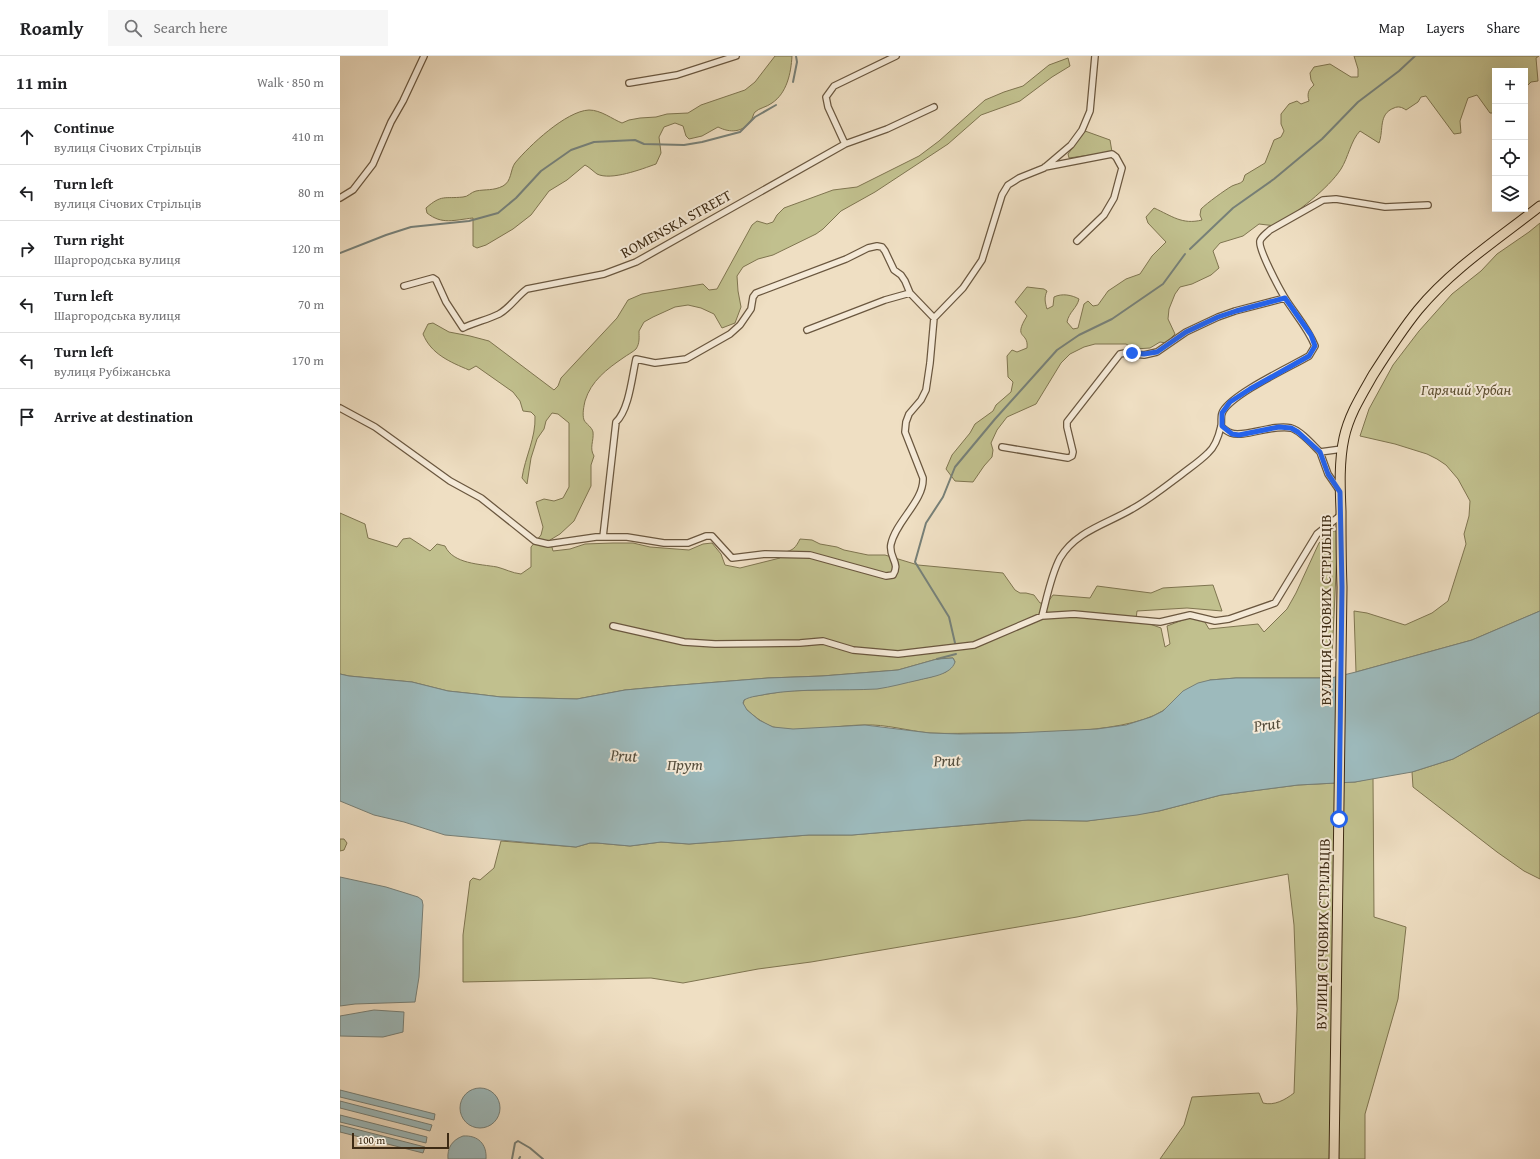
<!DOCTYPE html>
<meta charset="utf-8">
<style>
:root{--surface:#fff;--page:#f6f6f6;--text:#202124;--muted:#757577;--line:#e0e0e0}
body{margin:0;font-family:"Gentium Book Plus",serif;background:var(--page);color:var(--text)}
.controls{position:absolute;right:12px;top:12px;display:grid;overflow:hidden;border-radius:0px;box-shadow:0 4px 16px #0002}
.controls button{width:36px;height:36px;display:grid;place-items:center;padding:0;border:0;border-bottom:1px solid var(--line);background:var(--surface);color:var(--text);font:20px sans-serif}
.scale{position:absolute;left:12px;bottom:10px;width:97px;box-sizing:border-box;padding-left:4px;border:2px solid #3d2a13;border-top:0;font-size:11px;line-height:14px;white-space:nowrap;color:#3d2a13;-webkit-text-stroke:3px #f5ead8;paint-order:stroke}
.stop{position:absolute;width:12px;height:12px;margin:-9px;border:3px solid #2563eb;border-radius:50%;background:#fff}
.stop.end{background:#2563eb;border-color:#fff;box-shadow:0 1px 4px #0008}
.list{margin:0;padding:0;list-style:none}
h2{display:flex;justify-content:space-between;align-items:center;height:52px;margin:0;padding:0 16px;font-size:17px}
h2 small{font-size:13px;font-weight:400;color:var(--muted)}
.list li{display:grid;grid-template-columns:26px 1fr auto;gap:12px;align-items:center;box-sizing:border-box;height:56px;padding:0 16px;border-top:1px solid var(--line)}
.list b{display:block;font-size:15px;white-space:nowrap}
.list p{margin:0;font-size:13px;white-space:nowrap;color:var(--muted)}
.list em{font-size:13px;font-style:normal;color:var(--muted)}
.icon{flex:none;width:22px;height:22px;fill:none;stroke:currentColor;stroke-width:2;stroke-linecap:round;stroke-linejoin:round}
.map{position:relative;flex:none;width:1200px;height:1103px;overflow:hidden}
header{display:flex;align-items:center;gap:24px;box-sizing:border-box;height:56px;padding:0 20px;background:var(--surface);border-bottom:1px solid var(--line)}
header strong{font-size:19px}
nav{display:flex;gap:22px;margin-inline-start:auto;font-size:14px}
.search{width:280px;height:36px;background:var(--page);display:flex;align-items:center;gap:10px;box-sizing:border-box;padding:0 14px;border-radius:0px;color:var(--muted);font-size:15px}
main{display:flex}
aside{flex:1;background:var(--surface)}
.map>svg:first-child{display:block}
.green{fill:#c1c08e;stroke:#7f7550}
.water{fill:#9dbabc;stroke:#778078}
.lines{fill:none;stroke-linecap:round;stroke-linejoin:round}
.stream{stroke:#778078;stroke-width:2}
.street-casing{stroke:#6a573f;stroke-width:8}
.primary-casing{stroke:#3d2a13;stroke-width:11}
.street{stroke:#f5ead8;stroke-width:5.5}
.primary{stroke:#efdfc3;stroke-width:9}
.route{stroke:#2563eb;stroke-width:5}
.labels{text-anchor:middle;stroke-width:4;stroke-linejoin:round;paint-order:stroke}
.street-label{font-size:15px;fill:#3d2a13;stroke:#f5ead8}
.park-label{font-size:15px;font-style:italic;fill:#5e5032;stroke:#f5ead8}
.water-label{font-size:16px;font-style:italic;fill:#554e3d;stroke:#f5ead8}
</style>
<header>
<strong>Roamly</strong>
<div class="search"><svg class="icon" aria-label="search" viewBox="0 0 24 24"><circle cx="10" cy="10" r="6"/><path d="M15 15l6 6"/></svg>Search here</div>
<nav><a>Map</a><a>Layers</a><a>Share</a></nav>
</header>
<main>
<aside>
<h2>11 min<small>Walk · 850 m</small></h2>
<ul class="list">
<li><svg class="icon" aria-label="ahead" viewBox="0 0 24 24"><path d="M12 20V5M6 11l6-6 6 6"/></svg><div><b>Continue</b><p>вулиця Січових Стрільців</p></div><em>410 m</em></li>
<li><svg class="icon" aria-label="left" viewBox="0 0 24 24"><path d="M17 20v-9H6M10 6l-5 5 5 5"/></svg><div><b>Turn left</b><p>вулиця Січових Стрільців</p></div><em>80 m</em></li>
<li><svg class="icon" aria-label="right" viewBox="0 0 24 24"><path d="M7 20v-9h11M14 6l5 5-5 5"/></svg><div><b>Turn right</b><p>Шаргородська вулиця</p></div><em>120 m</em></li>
<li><svg class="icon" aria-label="left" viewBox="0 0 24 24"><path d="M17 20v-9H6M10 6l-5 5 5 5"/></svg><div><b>Turn left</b><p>Шаргородська вулиця</p></div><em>70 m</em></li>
<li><svg class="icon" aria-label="left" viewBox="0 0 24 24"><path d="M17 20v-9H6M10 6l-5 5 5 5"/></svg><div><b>Turn left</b><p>вулиця Рубіжанська</p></div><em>170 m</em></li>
<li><svg class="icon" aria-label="arrive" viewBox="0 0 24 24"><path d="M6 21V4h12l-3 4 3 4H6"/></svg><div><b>Arrive at destination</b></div></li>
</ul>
</aside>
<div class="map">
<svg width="1200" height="1103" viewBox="0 0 1200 1103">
<rect width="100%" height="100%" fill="#efdfc3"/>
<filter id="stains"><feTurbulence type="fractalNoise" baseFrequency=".005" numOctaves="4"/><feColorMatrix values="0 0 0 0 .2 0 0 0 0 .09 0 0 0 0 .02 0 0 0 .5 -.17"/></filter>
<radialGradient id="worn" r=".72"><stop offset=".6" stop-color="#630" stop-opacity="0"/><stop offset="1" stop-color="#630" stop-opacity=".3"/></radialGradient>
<path class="green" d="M435 0H452C451 17 447 37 432 47 427 51 419 52 415 56 413 58 413 62 411 64 403 77 390 77 378 71L362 80 349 83 346 80 343 70 335 67 324 71 319 81 321 97 316 108C302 113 271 125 257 118 253 115 249 111 245 109L227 124 209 135 191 159 173 173 146 189 137 192 133 190V162C114 164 102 169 87 157L86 152C102 138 104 143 123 141 128 141 131 136 136 135 146 133 153 135 163 130 172 125 170 114 175 107 189 90 226 55 249 54 261 54 272 63 282 67L289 64 300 62 316 61 327 58 348 57 361 49 405 34 415 26Z
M1014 0H1199L1196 2 1198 25 1191 26 1185 32V15H1155V57H1150L1137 39 1128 42 1120 65 1121 77 1114 78 1086 40 1081 41 1078 46 1066 54C1062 51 1058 50 1054 52 1038 58 1044 74 1039 87L1020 75C1011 84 1008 102 1001 113 988 133 956 157 936 170L919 168 903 180 880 187 873 195 879 212 871 219 852 228 840 231 835 238 829 253 828 263 835 278 826 287 820 286 810 292 795 293 786 288H755L744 291 730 298 721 307 696 348 667 361 657 374 651 387 653 394 652 401 644 410 633 426 615 425 606 413 612 399 630 377 635 368 653 355 656 349 671 336 673 326 668 321 667 300 672 294 677 296 687 292C689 275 672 284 687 260L675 246 687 231 704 233 707 235C704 242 705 246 707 253L713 250 714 241C722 237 732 239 739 243 737 252 729 256 727 266L733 273 738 272 744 248 748 245 753 250 758 249 768 235 786 223 800 218 812 200 826 186 808 167 806 161 814 152C832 160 842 169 862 164L860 159 861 153C867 147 885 134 892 130 896 128 900 128 903 125L905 119 925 107 934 84 941 81 944 75 941 68V58L949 48 957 45 961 48 969 45C967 38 968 34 974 29L971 24 970 17 974 11 990 8 1011 21H1018V13Z
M728 2 730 10 712 21 680 45 641 59 608 88 535 136 501 155 483 173 476 178 433 199 418 203 403 211 397 220 398 235 401 251 395 267 382 272 374 258 361 252 348 249 335 251 313 261 304 266 299 275C299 281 300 287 296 293 293 296 287 299 283 302 267 313 251 325 245 345 244 350 242 358 244 364 246 368 252 371 253 376 254 385 249 392 254 400L251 409V430L234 465 220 478 210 484 213 495 230 493 245 488 273 487H293L310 491 349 494 363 488 372 487 381 498 385 509 400 512 440 502 444 496C453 495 456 491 460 483L472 484 480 488 497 491 504 494 528 499H545L578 509 663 517 675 534 680 537H686L694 539 700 547H707L713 539 750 542 757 530 811 537 823 532 873 529 882 555 847 552 797 555 796 563 821 572 825 591 830 588 827 570 848 562 863 563 869 573 918 568 924 576 947 553 956 537 979 487 990 475H998L991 622H896L870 624 829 650C798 679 687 677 645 677 627 677 609 678 590 677 568 675 546 668 524 669 498 669 457 678 433 671 422 667 411 658 403 650L404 644 409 641 446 635 539 632 591 621 606 616 615 606 613 602 597 603 558 614 482 620 428 622 328 630 285 634 237 643 161 641 136 638 108 635 72 626 9 620 0 618V457L25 468 28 482 57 491 63 483 70 482 90 495 97 488 105 490C113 508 140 508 157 511 165 513 172 517 181 518L191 511V491L201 479 203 471 196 446 204 443 214 445 223 442 229 431V367L218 358 212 357 206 365 204 373 197 383 191 402 187 428 182 422C185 401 196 382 195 360L191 356 183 355 180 345 173 336 136 310 129 314C110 306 91 298 83 278L88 268 93 267 109 276 130 280 149 285 214 334 218 330 221 322 277 262 288 244 302 238 363 228 369 234 377 233 412 169 417 165 427 168 433 166 437 159 444 152 493 134 517 131 579 100 599 85 645 44 664 36 683 30 709 9Z
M745 75 770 84 772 96 729 102 728 98Z
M1200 167V555L1132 584 1016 616 1014 555 1027 557 1065 569 1092 557 1108 545 1126 488 1124 478 1129 460 1130 445 1118 423 1106 409 1097 403 1087 398 1055 388 1020 380 1029 353 1053 309 1079 275 1112 238 1141 215 1157 198 1189 176Z
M1200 656V823L1184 815 1157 796 1073 731 1072 716 1113 703Z
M1033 722 1034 861 1066 871 1058 943 1025 1058V1103H820L844 1069 852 1041 919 1037 923 1047C934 1050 945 1044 954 1037L957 953 954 869 948 818 737 861 471 906 418 913 343 927 311 922 123 926V879L130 825 133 822 140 824 154 812 161 785 236 791 250 787H257L290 790 321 786 349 788 469 779H512L688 764 747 765 819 755 881 739 958 729 1015 726Z
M0 783H4L7 787 4 794 0 795Z"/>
<path class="water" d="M1200 555V656L1113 703 1072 716 1015 726 958 729 881 739 819 755 797 759 747 765 688 764 512 779H469L349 788 321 786 290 790 257 787H250L236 791 105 779 64 766 34 759 0 745V618L9 620 72 626 108 635 136 638 161 641 237 643 285 634 328 630 428 622 482 620 558 614 597 603 613 602 615 606C611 619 590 621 579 624 565 627 551 631 537 633 500 635 463 632 427 638 419 640 411 640 404 644L403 647 407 654 419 664 433 671 453 673 525 669 590 677 619 678 674 677 757 673 786 669 811 661 823 655 843 635 858 627 870 624 896 622H991L1016 616 1132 584Z
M0 821 46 831 78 841 82 844 83 849 79 921 75 946 15 948 0 950Z
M34 954 64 956 63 976 43 981 0 980V960Z
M120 1052a20 20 0 1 1 40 0a20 20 0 1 1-40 0Z
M0 1034 95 1058 94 1064 0 1041Z
M0 1045 92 1069 90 1075 0 1052Z
M0 1059 87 1081 86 1087 0 1066Z
M0 1069 85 1091 83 1097 0 1076Z
M123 1080C138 1079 147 1088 146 1103H108C107 1092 112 1084 123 1080Z"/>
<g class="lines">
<path class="stream" d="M453 26 457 6 456 0
M850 193 893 152 934 123 982 83 1018 46 1059 15 1075 0
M0 197 46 179 71 171 129 165 158 157 176 142 201 115 231 94 254 86 295 84 304 88 344 89 362 86 400 76 415 61 436 49
M615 587 609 561 575 506 586 467 603 441 615 411 655 363 717 294 739 279 772 263 823 228 845 198
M597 603 616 598
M172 1103 175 1087 178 1085 190 1092 203 1103
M179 1103 180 1101"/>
<defs>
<path id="street" d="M289 27 337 19 396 0
M505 88 488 51 486 41 494 30 556 0
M705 111 772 98 776 101 782 112 774 142 764 159 737 185
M0 142 13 134 33 108 51 66 63 45 84 0
M64 230 93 222 96 224 106 246 123 272C135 266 147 264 159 258 170 252 177 240 187 233L264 218 296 206 505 88 547 73 594 51
M467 274 545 244 570 237 594 262
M0 352 35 371 110 425 141 442 195 485 208 488 256 481H287L324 487H348L366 480H372L392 502 425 498 470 499 546 520 553 519C561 507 548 501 551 488 556 465 584 445 583 422L565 376 566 366 569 358 581 344 586 334 590 307 594 262 623 232 642 204 662 139 668 129 679 122 704 112 731 89 742 74 750 55 755 0
M881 370C884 373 887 376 891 377 904 382 932 368 951 372 961 375 972 388 980 396L1002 393
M662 391 728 402 732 400 733 396 727 371V366L780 298 785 297 804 299 817 296 846 276 878 261 895 255 945 242
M980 396 988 418 999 434
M263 481 276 366C289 354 292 321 296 303L315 307 346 303 390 278 400 269 411 253 413 241 416 237 506 203 528 192 537 190 542 191 545 195 554 214 561 219 565 225 570 237
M702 560C707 541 711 519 720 502 736 475 767 468 792 453 810 443 826 430 842 418 851 411 860 405 868 397 875 391 879 379 881 370 882 365 880 360 883 355 894 337 948 312 969 300L975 290C968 272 955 258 945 242 940 234 918 193 920 185 921 181 927 177 930 174L983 144 996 143 1045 151 1088 149
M273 570 344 586 375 588 460 587 483 585 513 594 558 598 634 589 702 560 734 558 820 566 850 559 875 565 889 563 935 547 977 478 1001 459"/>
<path id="primary" d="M994 1103 1002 531C1001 505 1001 480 1001 455 1000 431 999 405 1004 382 1009 359 1021 340 1033 319 1047 297 1061 275 1078 254 1112 213 1158 183 1200 150"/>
</defs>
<use href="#street" class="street-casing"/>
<use href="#primary" class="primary-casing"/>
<use href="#street" class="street"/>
<use href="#primary" class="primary"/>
</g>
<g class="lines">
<path class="route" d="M792 297 804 298 817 296 846 276 878 261 896 255 945 242 971 279 975 290 969 300 910 333 890 346 882 357V370L892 378 899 379 939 371 951 372 958 376 980 396 988 418 1000 436 1002 531 999 763"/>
</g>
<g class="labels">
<g class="street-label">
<text transform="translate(336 168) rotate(-29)" y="5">ROMENSKA STREET</text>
<text transform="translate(986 554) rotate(-90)" y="5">ВУЛИЦЯ СІЧОВИХ СТРІЛЬЦІВ</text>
<text transform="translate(983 878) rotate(-89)" y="5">ВУЛИЦЯ СІЧОВИХ СТРІЛЬЦІВ</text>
</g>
<g class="park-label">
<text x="1126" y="339">Гарячий Урбан</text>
</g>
<g class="water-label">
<text transform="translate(927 668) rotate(-8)" y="6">Prut</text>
<text transform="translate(284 699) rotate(3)" y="6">Prut</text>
<text transform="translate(607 704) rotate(-2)" y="6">Prut</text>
<text x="345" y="714">Прут</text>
</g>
</g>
<rect width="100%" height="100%" filter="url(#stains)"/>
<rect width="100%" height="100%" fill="url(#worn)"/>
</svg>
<div class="controls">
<button>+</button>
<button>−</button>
<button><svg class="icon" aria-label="locate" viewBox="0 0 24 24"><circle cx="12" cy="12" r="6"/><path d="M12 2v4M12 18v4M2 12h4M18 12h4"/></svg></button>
<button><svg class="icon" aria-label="layers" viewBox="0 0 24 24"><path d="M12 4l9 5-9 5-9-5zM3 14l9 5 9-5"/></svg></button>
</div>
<div class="scale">100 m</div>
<div class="stop" style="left:999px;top:763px"></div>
<div class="stop end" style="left:792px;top:297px"></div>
</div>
</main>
